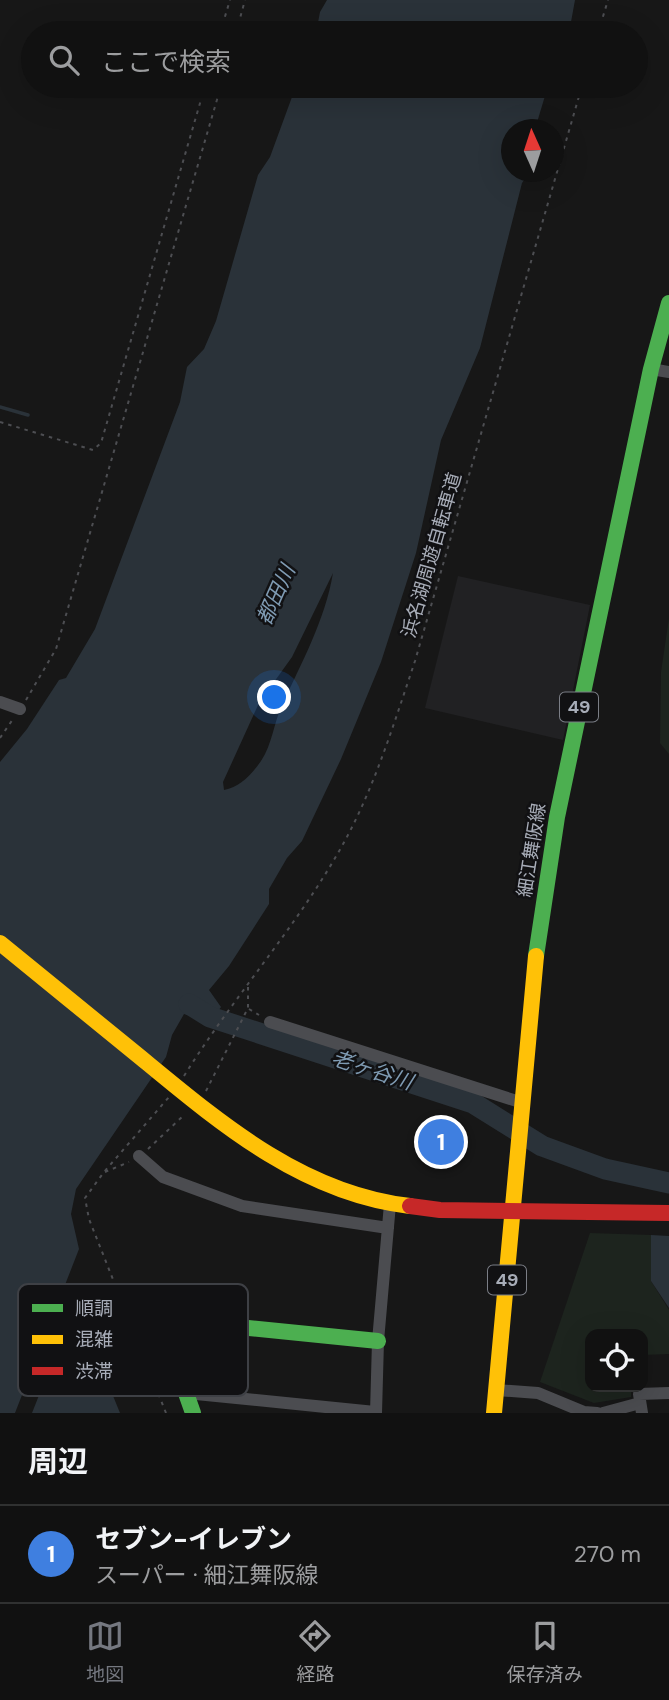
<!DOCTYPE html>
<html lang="ja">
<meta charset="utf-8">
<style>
:root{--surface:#111;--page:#1e1f1f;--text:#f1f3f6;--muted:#9c9d9f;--line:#303131;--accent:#757880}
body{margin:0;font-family:"DM Sans","Noto Sans JP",sans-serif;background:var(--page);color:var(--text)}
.controls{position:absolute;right:21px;bottom:21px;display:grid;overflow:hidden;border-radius:14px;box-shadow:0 7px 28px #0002}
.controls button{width:63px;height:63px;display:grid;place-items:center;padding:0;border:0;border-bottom:2px solid var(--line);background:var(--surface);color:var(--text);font:35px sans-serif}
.compass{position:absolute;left:501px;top:119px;width:63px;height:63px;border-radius:50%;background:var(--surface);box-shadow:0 7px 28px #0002;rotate:357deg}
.you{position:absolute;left:275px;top:698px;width:24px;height:24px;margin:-18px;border:5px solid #fff;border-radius:50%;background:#1a73e8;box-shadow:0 0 0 10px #1a73e833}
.badge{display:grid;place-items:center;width:46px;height:46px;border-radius:50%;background:var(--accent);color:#fff;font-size:23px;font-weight:700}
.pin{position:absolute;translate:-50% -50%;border:4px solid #fff;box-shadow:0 2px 7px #0006}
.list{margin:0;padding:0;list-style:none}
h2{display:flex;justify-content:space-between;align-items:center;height:91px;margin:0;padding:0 28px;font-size:30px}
h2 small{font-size:23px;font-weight:400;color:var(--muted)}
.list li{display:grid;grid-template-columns:46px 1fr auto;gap:21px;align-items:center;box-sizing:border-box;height:98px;padding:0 28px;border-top:2px solid var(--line)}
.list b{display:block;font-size:26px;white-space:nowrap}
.list p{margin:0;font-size:23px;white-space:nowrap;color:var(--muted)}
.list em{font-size:23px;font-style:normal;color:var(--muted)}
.icon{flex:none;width:38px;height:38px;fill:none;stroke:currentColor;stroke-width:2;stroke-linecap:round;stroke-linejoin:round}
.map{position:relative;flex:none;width:669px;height:1413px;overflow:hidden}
.search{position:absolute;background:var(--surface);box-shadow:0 7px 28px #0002;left:21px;right:21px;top:21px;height:77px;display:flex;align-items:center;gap:18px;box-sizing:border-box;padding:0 24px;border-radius:38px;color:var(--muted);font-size:26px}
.sheet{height:189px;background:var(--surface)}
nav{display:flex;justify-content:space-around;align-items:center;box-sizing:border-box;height:98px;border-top:2px solid var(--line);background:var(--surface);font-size:19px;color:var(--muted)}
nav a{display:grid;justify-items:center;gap:4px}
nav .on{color:var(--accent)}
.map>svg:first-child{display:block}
.built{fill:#212123}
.green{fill:#1d241e}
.water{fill:#2a3239;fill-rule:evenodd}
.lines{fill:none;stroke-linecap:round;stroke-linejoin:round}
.stream{stroke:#2a3239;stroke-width:3.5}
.river{stroke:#2a3239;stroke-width:21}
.path{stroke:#4d4e52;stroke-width:2;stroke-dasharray:3.5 5;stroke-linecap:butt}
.street{stroke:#4b4c50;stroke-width:12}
.fast{stroke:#4caf50;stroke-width:16}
.slow{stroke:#ffc107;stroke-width:16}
.jam{stroke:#c62828;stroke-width:16}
.labels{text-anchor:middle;stroke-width:5;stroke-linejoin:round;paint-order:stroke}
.shield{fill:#111113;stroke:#7b7e86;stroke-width:2}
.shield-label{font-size:18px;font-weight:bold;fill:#a8adb8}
.street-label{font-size:19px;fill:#a8adb8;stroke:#111113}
.water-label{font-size:21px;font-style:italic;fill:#7f9bb3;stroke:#111113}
.key{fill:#111113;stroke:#3e4045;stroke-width:2}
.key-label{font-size:19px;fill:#a8adb8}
</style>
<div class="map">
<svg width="669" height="1413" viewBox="0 0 669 1413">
<rect width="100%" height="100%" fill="#171717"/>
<path class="built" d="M458 576 590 605 563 740 425 708Z"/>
<path class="green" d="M669 618V754L660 743 661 672Z
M590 1233 651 1235V1281L669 1310V1354L643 1355V1334H590V1387H631V1397L594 1403 540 1382Z"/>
<path class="water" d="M327 0H575L569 33H316L320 12Z
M296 86H548L535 129 512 130V172L529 173 522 183 480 348 441 440 416 553 381 662 341 759 302 841 287 858 269 889V904L229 966 209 990 221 1007 211 1021 184 1014 172 1035 166 1057 76 1189 71 1214 79 1249 15 1413H0V762L27 729 59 680 66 678 95 629 180 402 187 367 204 349 216 321 258 175 270 157ZM333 573C325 620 302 662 282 705 274 722 272 745 261 761 251 775 240 787 224 790L223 782 259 703 292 657Z
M651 1235 669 1236V1308L651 1281Z
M72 1312 81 1317 120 1413H32Z"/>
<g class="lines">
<path class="stream" d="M0 407 28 415"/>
<path class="river" d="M189 1004 210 1017 473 1103 542 1146 605 1169 669 1183"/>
<path class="path" d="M220 33 230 0
M236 33 245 0
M598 33 608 0
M0 422 93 450 101 443 205 86
M26 700 56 649 221 86
M0 738 13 719
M249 1009 259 1015
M184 1076C232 999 293 931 338 853 373 793 393 726 415 661L582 86
M206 1091 248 1008V983
M148 1149 183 1116
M105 1172 129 1162
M166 1413 89 1219 85 1198 104 1172 169 1097"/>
<path class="street" d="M651 369 669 372
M0 702 20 709
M270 1022 523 1103
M139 1156 163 1177 242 1206 388 1228
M496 1390 538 1393 584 1412 597 1413
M186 1393 375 1412
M376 1413 378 1341 390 1204
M603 1413 640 1403
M642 1413 639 1394 669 1393"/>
<path class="fast" d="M536 956 557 817 651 369 669 303
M193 1413 169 1345 209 1324 378 1341"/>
<path class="slow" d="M0 943C47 981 93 1019 140 1057 220 1123 303 1194 410 1206
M494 1413 536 956"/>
<path class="jam" d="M410 1206 440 1210 669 1213"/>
</g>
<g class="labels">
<g class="shield">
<rect x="560" y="692.5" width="38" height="29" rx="5"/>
<rect x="488" y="1265.5" width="38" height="29" rx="5"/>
</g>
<g class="shield-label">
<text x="579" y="713">49</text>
<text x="507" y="1286">49</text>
</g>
<g class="street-label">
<text transform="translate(431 555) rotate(-74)" y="7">浜名湖周遊自転車道</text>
<text transform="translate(531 850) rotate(-81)" y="7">細江舞阪線</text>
</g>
<g class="water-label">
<text transform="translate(276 595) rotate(-66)" y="7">都田川</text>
<text transform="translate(372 1070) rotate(18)" y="7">老ヶ谷川</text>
</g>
</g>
<rect x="18" y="1284" width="230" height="112" rx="10" class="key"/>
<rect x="32" y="1304" width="31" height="8" fill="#4caf50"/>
<rect x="32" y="1335" width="31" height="9" fill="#ffc107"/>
<rect x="32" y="1367" width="31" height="8" fill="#c62828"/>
<g class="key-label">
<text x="75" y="1315">順調</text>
<text x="75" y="1346">混雑</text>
<text x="75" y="1378">渋滞</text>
</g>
</svg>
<div class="controls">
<button><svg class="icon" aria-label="locate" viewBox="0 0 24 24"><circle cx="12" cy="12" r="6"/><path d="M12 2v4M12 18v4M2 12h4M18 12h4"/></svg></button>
</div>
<svg class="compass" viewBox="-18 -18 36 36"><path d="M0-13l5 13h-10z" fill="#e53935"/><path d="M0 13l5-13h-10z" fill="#9c9d9f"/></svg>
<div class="you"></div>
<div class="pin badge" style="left:441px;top:1142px;background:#3f7fe0">1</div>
<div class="search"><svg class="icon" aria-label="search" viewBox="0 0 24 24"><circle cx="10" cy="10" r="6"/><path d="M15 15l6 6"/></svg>ここで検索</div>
</div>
<section class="sheet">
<h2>周辺<small></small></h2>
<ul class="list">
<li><span class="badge" style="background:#3f7fe0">1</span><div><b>セブン-イレブン</b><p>スーパー · 細江舞阪線</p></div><em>270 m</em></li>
</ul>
</section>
<nav>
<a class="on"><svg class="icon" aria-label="map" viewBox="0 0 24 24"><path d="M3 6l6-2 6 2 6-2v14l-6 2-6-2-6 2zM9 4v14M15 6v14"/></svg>地図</a>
<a><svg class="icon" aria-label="directions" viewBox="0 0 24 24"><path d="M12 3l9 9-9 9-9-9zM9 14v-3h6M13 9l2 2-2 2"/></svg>経路</a>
<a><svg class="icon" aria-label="saved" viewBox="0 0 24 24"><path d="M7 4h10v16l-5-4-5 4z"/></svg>保存済み</a>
</nav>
